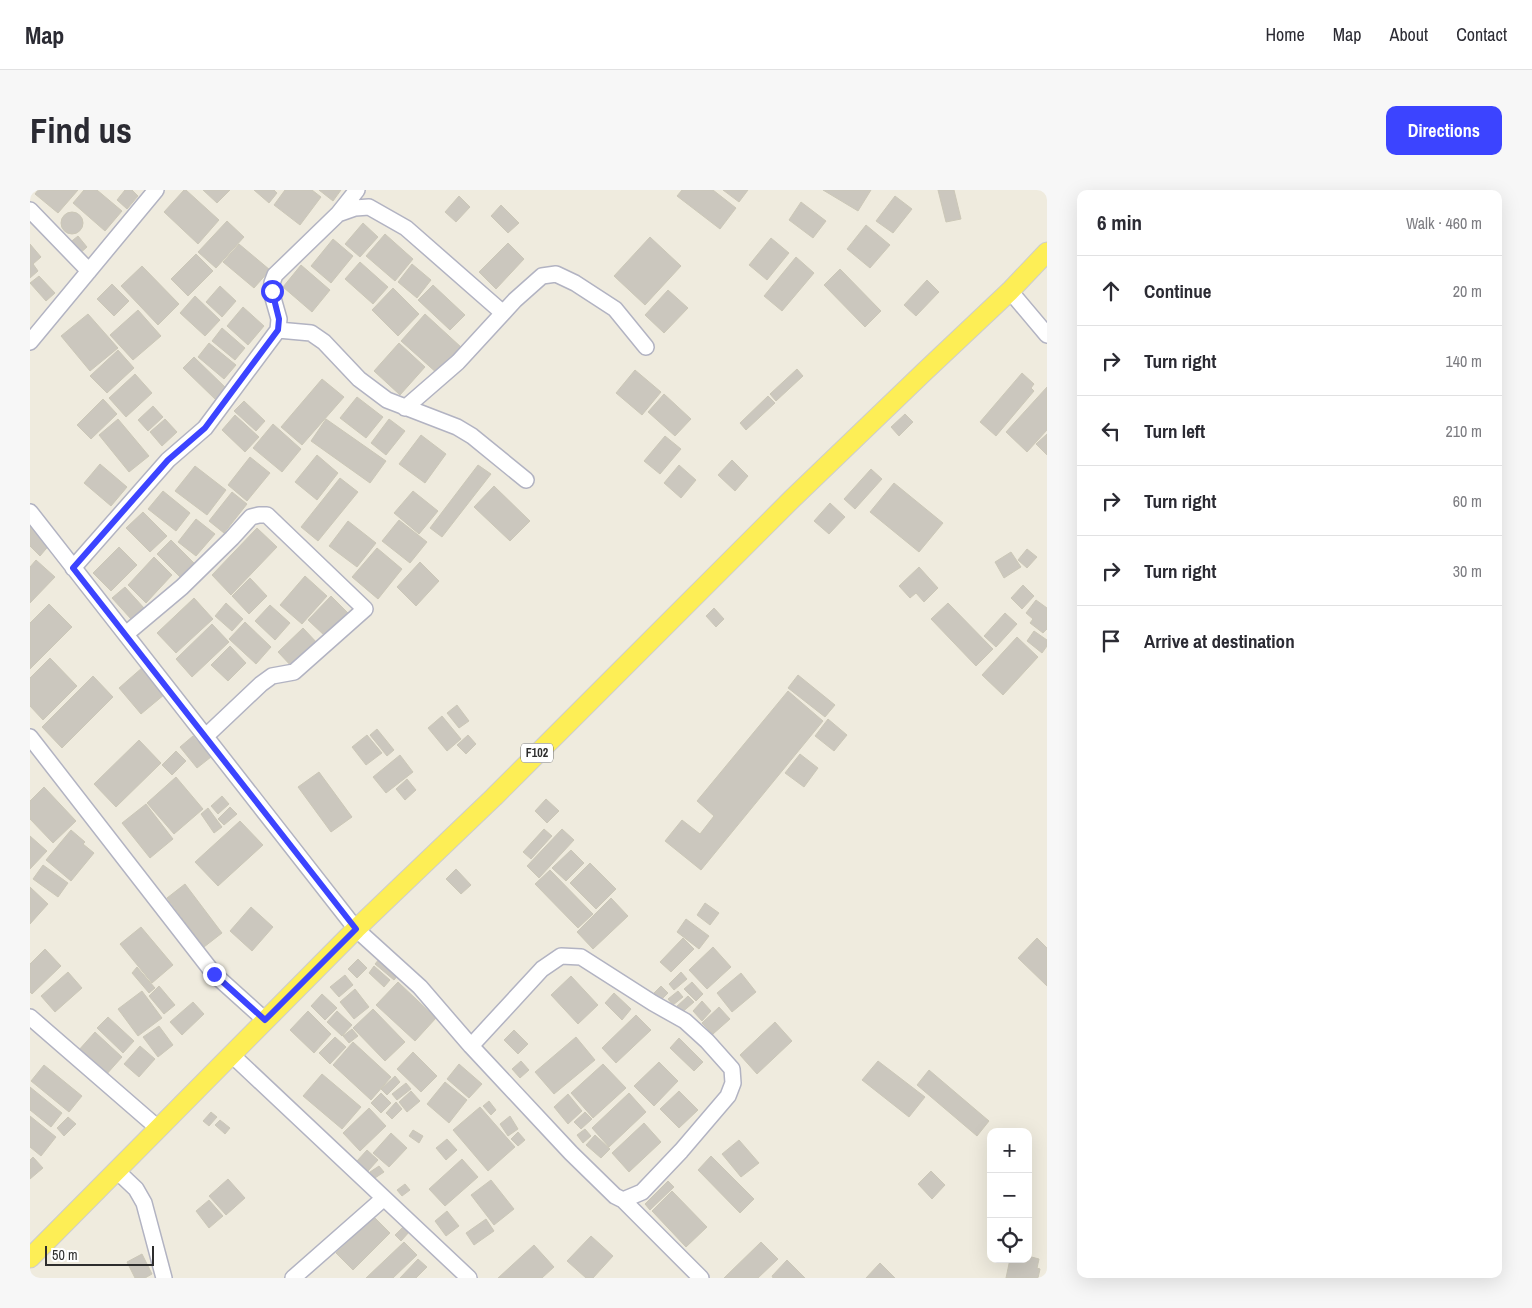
<!DOCTYPE html>
<meta charset="utf-8">
<style>
:root{--surface:#fff;--page:#f7f7f7;--text:#2b2b33;--muted:#7c7c81;--line:#e1e1e2;--accent:#3c44ff}
body{margin:0;font-family:"Archivo Narrow",sans-serif;background:var(--page);color:var(--text)}
.controls{position:absolute;right:15px;bottom:15px;display:grid;overflow:hidden;border-radius:10px;box-shadow:0 5px 20px #0002}
.controls button{width:45px;height:45px;display:grid;place-items:center;padding:0;border:0;border-bottom:1px solid var(--line);background:var(--surface);color:var(--text);font:25px sans-serif}
.scale{position:absolute;left:15px;bottom:12px;width:109px;box-sizing:border-box;padding-left:5px;border:2px solid #2d2d2d;border-top:0;font-size:14px;line-height:18px;white-space:nowrap;color:#2d2d2d;-webkit-text-stroke:4px #fff;paint-order:stroke}
.stop{position:absolute;width:15px;height:15px;margin:-11px;border:4px solid #3c44ff;border-radius:50%;background:#fff}
.stop.end{background:#3c44ff;border-color:#fff;box-shadow:0 1px 5px #0008}
.list{margin:0;padding:0;list-style:none}
h2{display:flex;justify-content:space-between;align-items:center;height:65px;margin:0;padding:0 20px;font-size:21px}
h2 small{font-size:16px;font-weight:400;color:var(--muted)}
.list li{display:grid;grid-template-columns:32px 1fr auto;gap:15px;align-items:center;box-sizing:border-box;height:70px;padding:0 20px;border-top:1px solid var(--line)}
.list b{display:block;font-size:19px;white-space:nowrap}
.list em{font-size:16px;font-style:normal;color:var(--muted)}
.icon{flex:none;width:28px;height:28px;fill:none;stroke:currentColor;stroke-width:2;stroke-linecap:round;stroke-linejoin:round}
.map{position:relative;flex:none;width:1017px;height:1088px;overflow:hidden;border-radius:10px}
header{display:flex;align-items:center;gap:30px;box-sizing:border-box;height:70px;padding:0 25px;background:var(--surface);border-bottom:1px solid var(--line)}
header strong{font-size:24px}
nav{display:flex;gap:28px;margin-inline-start:auto;font-size:18px}
.intro{display:flex;align-items:center;justify-content:space-between;box-sizing:border-box;height:120px;padding:0 30px}
h1{margin:0;font-size:35px}
.button{padding:12px 22px;border-radius:10px;background:var(--accent);color:#fff;font-size:18px;font-weight:700}
main{display:flex;gap:30px;padding:0 30px}
aside{flex:1;background:var(--surface);border-radius:10px;box-shadow:0 5px 20px #0002}
.map>svg:first-child{display:block}
.building{fill:#cbc7be;stroke:#cbc7b7}
.lines{fill:none;stroke-linecap:round;stroke-linejoin:round}
.minor-casing{stroke:#b2b3c2;stroke-width:18}
.major-casing{stroke:#cdcdcd;stroke-width:21}
.minor{stroke:#fff;stroke-width:15}
.major{stroke:#fdee56;stroke-width:19}
.route{stroke:#3c44ff;stroke-width:6}
.labels{text-anchor:middle;stroke-width:4.5;stroke-linejoin:round;paint-order:stroke}
.shield{fill:#fff;stroke:#6c6c6c;stroke-width:1}
.shield-label{font-size:12px;font-weight:bold;fill:#2d2d2d}
</style>
<header>
<strong>Map</strong>
<nav><a>Home</a><a>Map</a><a>About</a><a>Contact</a></nav>
</header>
<div class="intro"><h1>Find us</h1><a class="button">Directions</a></div>
<main>
<div class="map">
<svg width="1017" height="1088" viewBox="0 0 1017 1088">
<rect width="100%" height="100%" fill="#efebde"/>
<path class="building" d="M8 0H48L28 23 5 4Z
M54 0H67L92 21 75 41 43 13Z
M95 0H102L108 6 97 19 87 10Z
M154 0H156L189 30 168 54 134 22Z
M173 0H200L187 13Z
M224 0H244L247 3 239 13Z
M255 0H282L291 7 270 35 244 15Z
M289 0H311L303 11Z
M652 0H683L706 18 690 39 647 6Z
M693 0H718L709 12Z
M793 0H841L828 21Z
M908 0H924L931 29 916 32Z
M429 6 440 17 426 32 415 22Z
M865 6 882 19 863 43 846 31Z
M771 12 796 31 783 48 759 30Z
M471 15 489 33 478 43 461 26Z
M31 33a11 11 0 1 1 22 0a11 11 0 1 1-22 0Z
M197 31 214 47 186 78 168 62Z
M333 33 348 47 330 67 315 54Z
M836 35 860 55 840 78 817 59Z
M355 44 383 69 365 91 336 66Z
M48 46 57 57 48 65 38 54Z
M620 47 651 76 615 115 584 86Z
M741 48 759 63 737 90 719 75Z
M303 49 323 66 301 93 281 76Z
M478 53 494 69 466 99 449 82Z
M0 54 11 67 3 74 8 81 0 88Z
M209 54 240 80 224 98 193 72Z
M166 64 183 81 158 106 141 89Z
M766 67 784 83 752 121 734 106Z
M330 72 358 97 343 114 315 89Z
M382 74 401 90 387 108 368 92Z
M271 75 300 100 282 122 253 97Z
M112 76 149 114 128 135 91 96Z
M810 79 851 121 835 137 794 95Z
M9 86 25 103 16 111 0 93Z
M897 90 909 102 886 126 874 115Z
M82 94 99 111 84 126 67 109Z
M403 95 435 125 420 140 388 110Z
M190 96 206 111 192 127 176 112Z
M363 98 389 124 368 146 342 120Z
M638 100 658 118 634 143 615 125Z
M165 106 190 130 175 146 150 123Z
M213 117 234 136 218 155 197 136Z
M108 120 131 146 103 170 80 145Z
M58 124 88 158 60 181 31 146Z
M395 124 432 158 408 184 371 151Z
M192 138 215 158 205 170 182 151Z
M179 153 206 175 194 189 168 167Z
M369 153 395 177 370 205 344 181Z
M88 160 104 178 77 203 60 186Z
M164 167 197 199 186 210 153 178Z
M767 179 773 186 746 211 740 204Z
M605 180 631 202 612 225 586 203Z
M992 183 1004 194 1001 198 1004 201 966 246 950 232Z
M105 184 122 203 96 227 79 208Z
M292 189 314 207 272 255 251 237Z
M1017 197V240L997 262 976 242Z
M634 204 661 229 645 246 618 222Z
M738 206 745 213 716 240 710 233Z
M327 207 353 227 336 248 310 228Z
M73 209 87 224 61 249 47 235Z
M214 211 235 231 226 241 204 221Z
M123 216 133 227 118 241 108 230Z
M875 224 883 232 869 246 861 237Z
M205 225 229 247 215 262 192 240Z
M88 229 119 266 99 282 69 245Z
M135 229 147 242 132 256 120 242Z
M296 229 356 271 340 293 281 251Z
M359 229 375 241 356 265 341 253Z
M243 234 271 259 252 282 223 258Z
M1017 244V265L1006 254Z
M391 245 416 264 395 293 369 274Z
M635 246 651 259 630 284 614 271Z
M287 265 308 283 287 310 265 292Z
M220 267 240 283 217 311 198 295Z
M702 270 718 286 705 301 688 285Z
M70 274 97 297 81 316 54 293Z
M448 275 461 284 412 347 400 338Z
M649 275 666 290 651 308 634 293Z
M165 276 196 300 177 325 145 301Z
M841 279 852 289 825 319 814 309Z
M310 288 328 302 288 351 271 337Z
M864 293 913 333 889 362 840 322Z
M464 296 500 331 480 351 444 317Z
M133 301 160 323 146 341 118 319Z
M383 301 408 321 389 344 364 323Z
M202 302 217 314 194 343 179 331Z
M800 313 815 327 799 344 784 331Z
M113 322 137 346 120 362 96 338Z
M166 329 185 344 166 366 148 352Z
M369 330 397 352 380 373 352 351Z
M318 331 346 353 327 377 299 356Z
M0 334 21 353 10 366 0 356Z
M227 338 247 357 201 405 182 385Z
M141 350 166 375 152 389 127 364Z
M89 357 107 375 81 401 63 383Z
M347 358 372 379 348 409 322 387Z
M997 359 1007 367 997 378 988 370Z
M981 362 991 377 974 388 965 372Z
M124 367 142 385 116 413 98 395Z
M6 370 25 387 0 413V377Z
M390 372 409 391 386 416 367 397Z
M889 377 908 398 894 412 886 403 880 408 869 396Z
M275 386 297 406 272 434 250 415Z
M220 388 237 406 219 424 202 406Z
M993 395 1004 406 992 419 981 408Z
M95 397 114 418 101 429 82 408Z
M301 406 318 423 295 446 278 430Z
M164 408 183 429 146 463 127 443Z
M1006 410 1017 418V439L1013 443 1000 433 1003 429 996 423Z
M196 413 213 429 202 441 185 426Z
M918 413 963 459 946 476 901 429Z
M19 414 42 437 0 479V433Z
M240 415 260 433 245 450 225 431Z
M684 418 694 429 686 437 676 426Z
M975 423 987 434 966 457 954 446Z
M215 432 241 457 226 474 199 449Z
M182 434 199 452 162 487 146 469Z
M273 438 289 455 264 479 248 462Z
M1004 441 1017 450V456L1012 463 997 451Z
M987 447 1008 467 973 505 952 485Z
M200 456 216 473 198 491 181 475Z
M20 468 47 496 13 530 0 516V488Z
M113 477 135 504 111 524 89 498Z
M768 485 805 515 795 527 758 498Z
M63 486 83 507 32 558 12 537Z
M758 501 793 531 671 680 635 651 652 630 670 644 684 626 667 611Z
M427 515 439 531 429 538 417 523Z
M412 526 431 549 417 561 398 538Z
M798 529 817 545 804 561 785 546Z
M347 539 364 560 357 566 340 545Z
M337 545 352 563 336 575 322 557Z
M438 545 446 554 436 564 427 555Z
M163 546 181 567 167 578 150 557Z
M109 550 131 573 86 617 64 594Z
M146 561 156 571 142 585 132 575Z
M770 564 788 578 774 597 755 583Z
M370 565 383 582 356 603 343 587Z
M289 582 322 627 301 642 268 597Z
M146 587 173 619 144 644 117 613Z
M377 589 386 600 375 610 366 599Z
M14 597 46 631 23 653 0 629V611Z
M192 606 199 614 188 624 181 616Z
M516 609 529 621 517 633 505 621Z
M116 614 143 649 120 668 92 633Z
M200 617 207 624 194 635 188 629Z
M178 618 192 637 184 643 171 624Z
M210 631 233 655 188 696 165 672Z
M514 639 522 646 501 669 493 662Z
M532 639 544 650 509 688 497 676Z
M41 640 55 652 53 654 64 663 41 691 16 670Z
M0 646 17 661 0 679Z
M541 660 554 673 536 691 522 678Z
M560 673 586 699 566 719 540 693Z
M13 675 38 693 28 707 3 689Z
M426 679 441 695 431 704 416 689Z
M520 680 563 724 548 738 505 694Z
M155 694 192 743 174 757 137 708Z
M0 697 18 714 0 734Z
M581 708 598 726 563 759 547 742Z
M675 713 689 723 680 735 667 725Z
M221 717 243 737 222 761 200 741Z
M656 729 679 746 669 759 647 742Z
M111 737 143 775 122 793 90 754Z
M653 748 664 759 641 782 630 772Z
M1007 748 1017 758V796L988 768Z
M683 757 701 777 677 799 659 780Z
M15 759 31 776 2 804 0 802V774Z
M350 768 369 784 364 790 345 774Z
M328 769 337 778 327 788 318 779Z
M344 776 360 790 354 797 339 783Z
M107 777 125 798 119 803 102 783Z
M38 782 52 798 25 822 11 806Z
M651 782 657 789 644 800 639 794Z
M711 783 726 802 702 822 687 803Z
M315 785 323 795 309 807 300 797Z
M541 786 568 815 548 834 521 805Z
M368 792 406 828 385 851 346 815Z
M662 792 673 804 666 811 654 799Z
M129 796 145 815 134 824 119 806Z
M631 796 638 803 630 811 623 804Z
M325 799 339 817 324 829 310 812Z
M112 801 132 828 108 846 88 819Z
M648 801 653 807 643 815 638 809Z
M584 803 601 819 592 830 575 813Z
M292 804 307 818 295 830 281 816Z
M658 806 664 812 650 824 645 818Z
M672 811 681 821 672 831 663 821Z
M163 812 174 824 152 845 140 832Z
M689 817 700 829 683 844 672 833Z
M343 819 375 852 355 871 323 838Z
M278 821 301 844 284 863 260 840Z
M307 821 322 835 312 846 297 832Z
M606 825 621 840 586 873 572 858Z
M78 827 104 851 93 863 67 838Z
M745 832 762 851 727 884 710 865Z
M129 836 143 855 128 867 113 847Z
M322 839 328 846 319 853 313 846Z
M484 840 498 854 488 864 474 850Z
M65 842 92 867 75 886 48 861Z
M305 847 316 857 300 874 289 863Z
M546 847 565 870 524 904 505 882Z
M649 848 673 872 664 881 640 858Z
M323 852 361 887 341 910 303 875Z
M110 856 125 869 109 887 94 874Z
M383 862 407 886 391 902 367 879Z
M491 871 499 880 490 888 482 879Z
M848 871 895 907 879 927 832 890Z
M629 872 648 891 624 916 604 896Z
M429 874 452 894 439 908 417 889Z
M573 874 596 898 563 928 541 903Z
M14 875 52 906 39 922 1 891Z
M899 880 959 931 947 946 887 895Z
M292 884 331 917 312 939 273 906Z
M365 886 370 892 357 905 351 899Z
M415 892 437 910 419 933 397 914Z
M376 893 381 899 367 910 362 904Z
M0 897 32 923 21 937 0 920Z
M381 901 390 911 377 922 369 912Z
M649 901 668 920 649 938 630 919Z
M351 903 361 913 351 923 341 913Z
M599 903 616 922 579 957 562 938Z
M538 904 552 921 538 934 524 917Z
M459 911 466 920 461 925 453 916Z
M366 912 372 919 362 929 356 923Z
M450 917 485 957 458 981 423 940Z
M339 918 356 936 330 961 313 943Z
M181 922 187 927 179 936 173 931Z
M555 922 562 929 551 939 544 932Z
M0 926 26 947 11 966 0 957Z
M480 926 488 939 478 946 470 934Z
M38 927 46 934 34 946 27 938Z
M190 930 200 938 195 944 185 935Z
M614 933 631 952 599 982 582 963Z
M555 939 561 946 553 953 547 945Z
M383 940 393 946 389 953 379 946Z
M488 942 495 950 488 956 481 949Z
M361 943 377 958 359 977 343 963Z
M565 945 580 959 571 968 556 955Z
M417 949 427 960 416 970 406 958Z
M709 950 729 973 711 987 692 964Z
M337 960 348 970 338 981 327 971Z
M681 966 724 1009 710 1023 668 980Z
M3 967 13 978 0 989V970Z
M432 969 448 987 415 1016 399 999Z
M349 976 354 982 345 988 340 982Z
M901 981 915 995 902 1009 888 994Z
M198 989 215 1008 196 1025 179 1006Z
M461 990 484 1019 464 1035 441 1005Z
M638 991 644 997 620 1020 615 1014Z
M375 994 380 1000 372 1006 367 1000Z
M642 1001 677 1037 656 1057 622 1021Z
M179 1010 193 1026 179 1038 166 1021Z
M417 1021 429 1036 416 1046 405 1031Z
M344 1027 360 1043 323 1080 306 1063Z
M456 1029 464 1041 444 1055 436 1043Z
M374 1036 380 1041 371 1051 365 1045Z
M561 1046 583 1066 563 1088H556L537 1071Z
M374 1052 387 1065 363 1088H336Z
M731 1052 748 1069 728 1088H694Z
M504 1055 524 1077 512 1088H468Z
M112 1064 122 1084 115 1088H105L97 1072Z
M998 1066 1009 1069 1007 1078 1010 1079 1008 1088H976L980 1069H998Z
M388 1069 397 1077 386 1088H370Z
M757 1070 775 1088H743L742 1086Z
M850 1073 865 1088H836Z"/>
<g class="lines">
<defs>
<path id="minor" d="M0 20 59 81
M308 24 325 18 339 17 376 38 473 123
M980 101 1017 145
M248 140 281 143 294 152 329 189 357 210 427 237 442 246 496 290
M0 152 126 0
M375 218 428 172 485 110 512 86 526 84 545 93 585 119 616 157
M0 322 326 739 390 797 441 856 541 963 585 1006 593 1010 612 1002 651 961 698 906 703 893 702 879 677 851 655 831 623 813 551 767 531 766 512 779 441 856
M43 378 138 270 175 238 248 140 249 129 241 101 242 93 245 85 308 24 327 0
M96 444 152 397 202 348 221 327 229 325H237L335 419 264 482 242 486 231 494 176 546
M0 547 184 784 235 830
M0 827 129 939
M202 865 439 1088
M87 981 106 999 114 1013 134 1088
M593 1010 671 1088
M263 1088 354 1008"/>
<path id="major" d="M0 1068 326 739 464 607 762 309 893 183 980 101 1017 62"/>
</defs>
<use href="#minor" class="minor-casing"/>
<use href="#major" class="major-casing"/>
<use href="#minor" class="minor"/>
<use href="#major" class="major"/>
</g>
<g class="lines">
<path class="route" d="M184 784 235 830 326 739 43 378 138 270 175 238 248 140 249 129 242 101"/>
</g>
<g class="labels">
<rect class="shield" x="491" y="553.5" width="32" height="19" rx="4"/>
<g class="shield-label">
<text x="507" y="567">F102</text>
</g>
</g>
</svg>
<div class="controls">
<button>+</button>
<button>−</button>
<button><svg class="icon" aria-label="locate" viewBox="0 0 24 24"><circle cx="12" cy="12" r="6"/><path d="M12 2v4M12 18v4M2 12h4M18 12h4"/></svg></button>
</div>
<div class="scale">50 m</div>
<div class="stop" style="left:242px;top:101px"></div>
<div class="stop end" style="left:184px;top:784px"></div>
</div>
<aside>
<h2>6 min<small>Walk · 460 m</small></h2>
<ul class="list">
<li><svg class="icon" aria-label="ahead" viewBox="0 0 24 24"><path d="M12 20V5M6 11l6-6 6 6"/></svg><div><b>Continue</b></div><em>20 m</em></li>
<li><svg class="icon" aria-label="right" viewBox="0 0 24 24"><path d="M7 20v-9h11M14 6l5 5-5 5"/></svg><div><b>Turn right</b></div><em>140 m</em></li>
<li><svg class="icon" aria-label="left" viewBox="0 0 24 24"><path d="M17 20v-9H6M10 6l-5 5 5 5"/></svg><div><b>Turn left</b></div><em>210 m</em></li>
<li><svg class="icon" aria-label="right" viewBox="0 0 24 24"><path d="M7 20v-9h11M14 6l5 5-5 5"/></svg><div><b>Turn right</b></div><em>60 m</em></li>
<li><svg class="icon" aria-label="right" viewBox="0 0 24 24"><path d="M7 20v-9h11M14 6l5 5-5 5"/></svg><div><b>Turn right</b></div><em>30 m</em></li>
<li><svg class="icon" aria-label="arrive" viewBox="0 0 24 24"><path d="M6 21V4h12l-3 4 3 4H6"/></svg><div><b>Arrive at destination</b></div></li>
</ul>
</aside>
</main>
